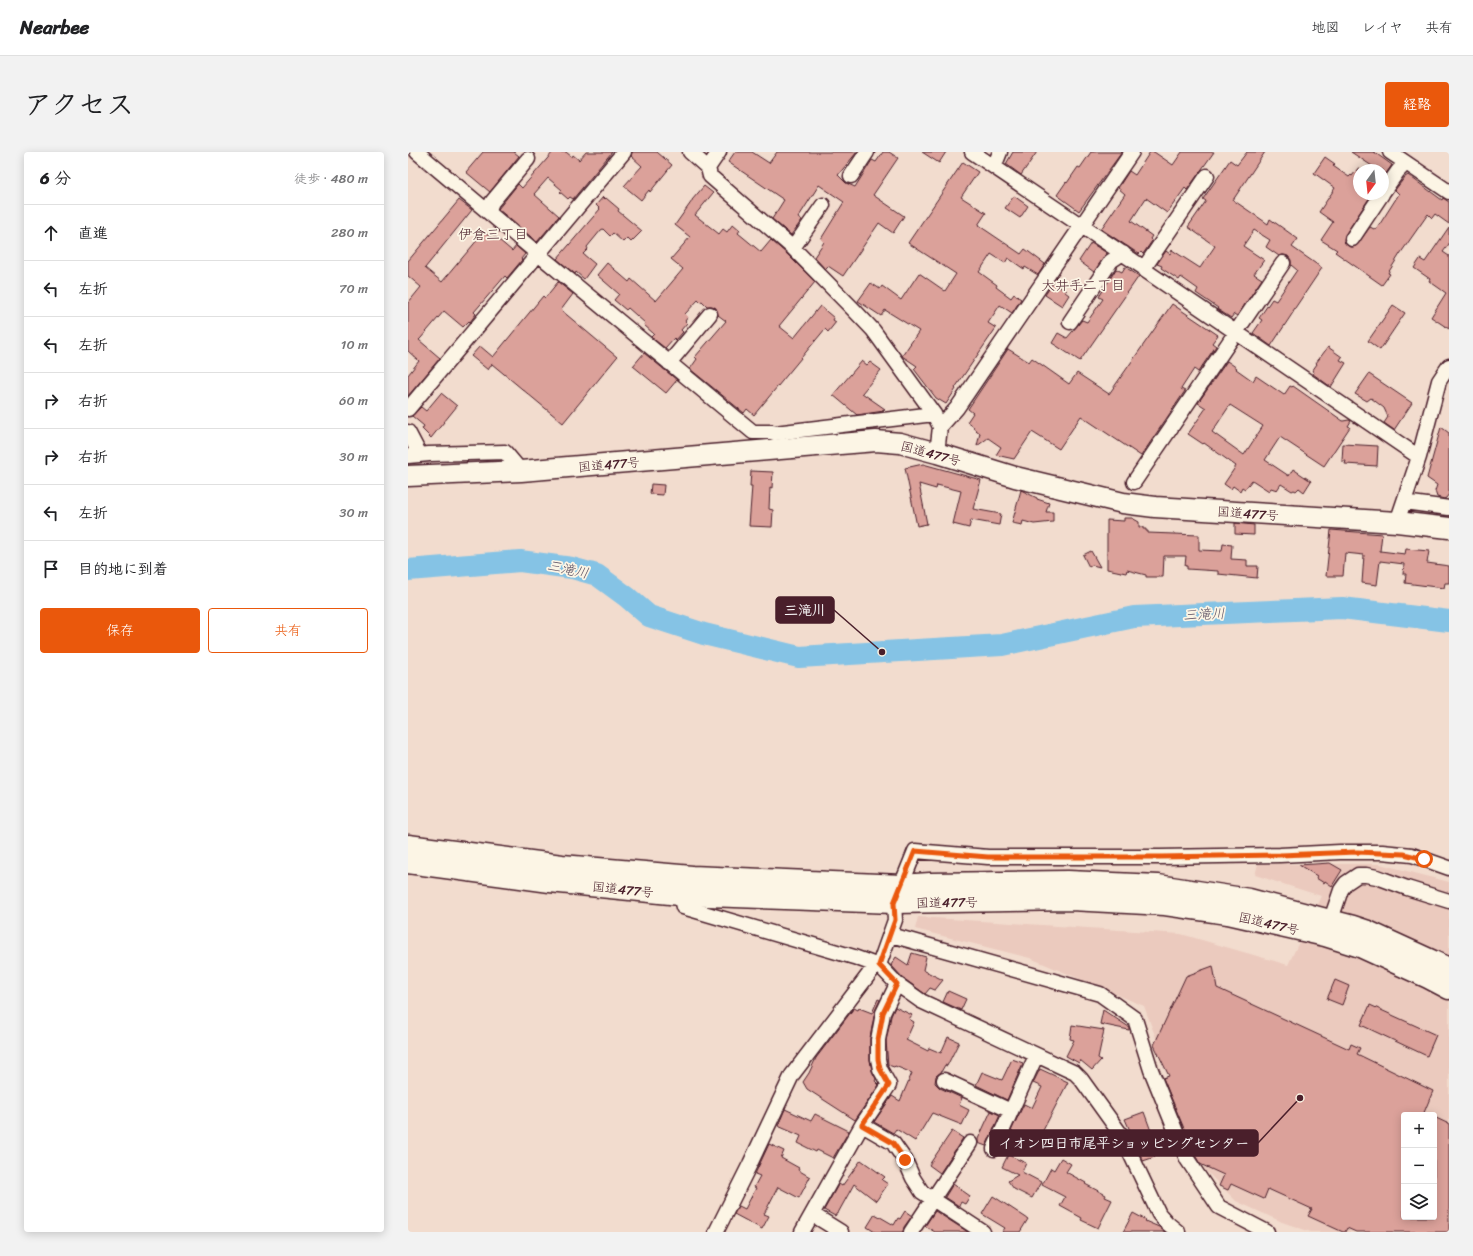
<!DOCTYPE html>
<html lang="ja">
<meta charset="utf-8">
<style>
:root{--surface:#fff;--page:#f2f2f2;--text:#202124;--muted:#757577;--line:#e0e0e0;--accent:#ea580c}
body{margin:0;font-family:Sriracha,"Klee One",sans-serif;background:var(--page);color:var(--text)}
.controls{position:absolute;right:12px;bottom:12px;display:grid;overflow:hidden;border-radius:4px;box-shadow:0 2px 10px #0003}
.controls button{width:36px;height:36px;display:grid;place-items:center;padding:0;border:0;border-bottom:1px solid var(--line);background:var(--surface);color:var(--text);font:20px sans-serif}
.compass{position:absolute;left:945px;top:12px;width:36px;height:36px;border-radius:50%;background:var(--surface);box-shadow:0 2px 10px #0003;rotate:195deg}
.stop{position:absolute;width:12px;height:12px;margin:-9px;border:3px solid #ea580c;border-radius:50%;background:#fff}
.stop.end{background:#ea580c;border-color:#fff;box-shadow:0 1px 4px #0008}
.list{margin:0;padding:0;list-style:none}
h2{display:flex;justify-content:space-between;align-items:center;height:52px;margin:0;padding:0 16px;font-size:17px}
h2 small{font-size:13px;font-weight:400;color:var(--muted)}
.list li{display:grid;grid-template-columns:26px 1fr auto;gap:12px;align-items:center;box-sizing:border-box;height:56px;padding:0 16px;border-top:1px solid var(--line)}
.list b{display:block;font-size:15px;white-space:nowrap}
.list em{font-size:13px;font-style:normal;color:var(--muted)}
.actions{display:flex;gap:8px;padding:12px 16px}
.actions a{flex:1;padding:9px 0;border:1px solid var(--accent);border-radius:4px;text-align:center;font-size:14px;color:var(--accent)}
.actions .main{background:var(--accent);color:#fff}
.icon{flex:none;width:22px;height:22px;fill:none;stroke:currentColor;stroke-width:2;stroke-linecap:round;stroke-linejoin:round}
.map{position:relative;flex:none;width:1041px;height:1080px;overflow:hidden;border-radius:4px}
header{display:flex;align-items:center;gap:24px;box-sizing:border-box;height:56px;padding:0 20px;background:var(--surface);border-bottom:1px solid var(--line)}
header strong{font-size:19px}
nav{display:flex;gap:22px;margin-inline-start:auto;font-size:14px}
.intro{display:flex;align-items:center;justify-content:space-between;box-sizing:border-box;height:96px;padding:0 24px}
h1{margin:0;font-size:28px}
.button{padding:10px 18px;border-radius:4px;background:var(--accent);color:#fff;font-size:14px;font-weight:700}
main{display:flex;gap:24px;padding:0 24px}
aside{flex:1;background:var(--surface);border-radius:4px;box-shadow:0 2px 10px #0003}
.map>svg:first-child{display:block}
.built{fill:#ebcabe;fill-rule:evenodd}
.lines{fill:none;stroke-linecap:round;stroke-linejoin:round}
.river{stroke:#85c3e5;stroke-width:22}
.building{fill:#dba19a;stroke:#4a1f2b;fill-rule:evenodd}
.minor-casing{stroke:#4a1f2b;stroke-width:17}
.highway-casing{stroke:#4a1f2b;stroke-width:23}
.minor{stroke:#fcf5e5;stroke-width:14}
.highway{stroke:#fcf5e5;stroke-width:20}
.route{stroke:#ea580c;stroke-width:5}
.labels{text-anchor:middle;stroke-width:3.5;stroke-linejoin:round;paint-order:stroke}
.street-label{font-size:13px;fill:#4a1f2b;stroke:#fcf5e5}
.neighbourhood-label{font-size:14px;fill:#4a1f2b;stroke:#fcf5e5}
.water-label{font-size:14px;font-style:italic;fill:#5c5063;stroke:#fcf5e5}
.leader{fill:none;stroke:#4a1f2b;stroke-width:1.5}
.callout-dot{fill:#4a1f2b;stroke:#fcf5e5;stroke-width:1.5}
.callout{fill:#4a1f2b;stroke:#4a1f2b;stroke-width:1.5}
.callout-label{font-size:14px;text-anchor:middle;font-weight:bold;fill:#fff}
</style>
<header>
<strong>Nearbee</strong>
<nav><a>地図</a><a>レイヤ</a><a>共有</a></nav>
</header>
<div class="intro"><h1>アクセス</h1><a class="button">経路</a></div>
<main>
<aside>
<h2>6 分<small>徒歩 · 480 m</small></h2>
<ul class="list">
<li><svg class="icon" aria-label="ahead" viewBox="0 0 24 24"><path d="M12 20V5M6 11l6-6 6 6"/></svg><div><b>直進</b></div><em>280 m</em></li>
<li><svg class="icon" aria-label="left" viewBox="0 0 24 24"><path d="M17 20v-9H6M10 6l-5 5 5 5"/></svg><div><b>左折</b></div><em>70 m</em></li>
<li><svg class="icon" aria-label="left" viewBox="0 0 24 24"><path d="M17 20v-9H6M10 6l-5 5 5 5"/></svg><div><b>左折</b></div><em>10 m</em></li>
<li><svg class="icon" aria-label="right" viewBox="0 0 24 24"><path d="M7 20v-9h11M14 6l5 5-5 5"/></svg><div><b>右折</b></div><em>60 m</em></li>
<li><svg class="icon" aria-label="right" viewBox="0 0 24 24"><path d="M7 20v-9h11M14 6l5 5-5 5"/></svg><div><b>右折</b></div><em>30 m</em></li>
<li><svg class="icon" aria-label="left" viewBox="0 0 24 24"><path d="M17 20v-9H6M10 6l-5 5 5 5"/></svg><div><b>左折</b></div><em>30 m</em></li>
<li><svg class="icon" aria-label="arrive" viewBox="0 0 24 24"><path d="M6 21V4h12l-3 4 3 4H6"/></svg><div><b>目的地に到着</b></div></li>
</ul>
<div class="actions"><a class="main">保存</a><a>共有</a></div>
</aside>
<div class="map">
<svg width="1041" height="1080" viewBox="0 0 1041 1080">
<rect width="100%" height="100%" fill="#f2dcce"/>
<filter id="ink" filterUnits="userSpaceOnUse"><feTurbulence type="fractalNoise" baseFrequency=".025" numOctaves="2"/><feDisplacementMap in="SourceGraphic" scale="8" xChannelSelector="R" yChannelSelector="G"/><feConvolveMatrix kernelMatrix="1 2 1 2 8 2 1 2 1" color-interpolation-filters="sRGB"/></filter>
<g filter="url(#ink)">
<path class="built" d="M850 712H972L1041 730V1080H903L874 1070 828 1049 797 1018 736 854 622 806 507 777 510 765 773 782 880 813 913 744 847 723ZM996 963H1026V1065H996Z"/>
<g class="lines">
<path class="river" d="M0 418 112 409 164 416 189 423 219 445 241 464 296 482 391 505 594 493 726 465 934 456 1041 469"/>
</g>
<path class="building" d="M75 0H106L111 4 82 40 58 20Z
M145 0H158L164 5 165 3 171 8 178 0H204L165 47 162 45 160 47 152 40 154 38 140 26 126 42 151 64 129 90 90 57 110 32 114 36Z
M224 0H249L264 13 242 40 241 38 233 48 216 34 234 14 223 4Z
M327 0H344L361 11 369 0H449L430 23 438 31 447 35 464 8 468 10 475 0H481L490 6 465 43 496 64 485 81 471 71 435 124 420 114 417 117 406 105 416 90 413 87 436 50 411 33 390 66 394 68 383 83 364 67 376 48 320 10Z
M514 0H538L531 11Z
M605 0H629L613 23 598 12Z
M683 0H714L671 59 649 43 658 30 659 31 670 15 672 16Z
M742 0H746L765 13 774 0H806L779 38 777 36 759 61 738 46 723 69 744 84 742 87 744 89 735 102 733 100 731 102 693 77 717 42 710 36 721 19 727 23Z
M839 0H857L825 48 860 72 862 67 890 87 884 95 914 116 885 159H886L863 194 845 181 854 168 851 166 864 147 868 149 889 118 883 113V108L880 104 875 103 871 104 858 95 862 88 846 78 835 94 856 108 846 122 854 127 829 164 826 162 823 166 809 157 810 156 788 141 790 137 773 125 771 128 753 116 754 114 749 112 758 99 762 102 764 98 792 116 807 94 780 75 798 49 795 47 822 8 829 13Z
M943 0H966L984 13 977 23 975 22V18H970Z
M917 5 927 12 925 14 941 25 943 23 944 24 951 15V42H964L937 83 936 90 940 94 944 95 948 94 962 75 968 78 991 42 987 38 997 25 1000 23 1034 48 1035 46 1041 50V72L1027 62 1024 66 1020 62 992 102 980 121 982 122 974 133 927 100 929 98 913 88 925 70 911 60 927 36 906 21Z
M555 10 570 20 553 45 578 61 570 73 613 102 617 97 637 112 630 123 617 115 616 117 600 106 597 111 583 102 571 120 589 133 588 135 603 146 606 142 613 147 604 161 592 153 580 171 588 176 547 236 548 237 538 252 528 246 506 217 509 214 494 204 511 179 477 158 473 164 450 149 463 131 472 137 474 134 493 148 511 121 537 139 548 122 500 91Z
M296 34 305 41 287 63 311 82 315 77 319 80 325 72 332 78 330 81 353 100 363 88 379 102 407 130 371 174 386 186 412 154 426 166 425 168 428 170 420 180 417 177 346 263 339 257 336 261 282 217 289 207 287 205 318 169 310 163 308 156 304 154H299L294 149 292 150 290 148 277 162 280 165 277 169 279 171 273 178 275 180 268 188 266 186 257 196 243 185 246 182 236 173 237 171 220 156 218 158 206 148 211 142 189 123 199 111 221 130 223 127 248 149 275 117 263 107 282 85 267 73 284 49V48Z
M606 44 620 54 612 66 597 56Z
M195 45 197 47 198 46 211 57 210 59 234 79 223 90 219 86 215 90 205 81 202 84 195 77 193 78 179 95 180 97 175 102 187 112 176 127 168 120 167 122 149 107 192 57 188 53Z
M51 48 64 58 17 116 34 130 76 80 82 85 84 82 104 99 108 94 117 102 113 107 114 108 99 126 97 124 66 160 68 162 62 170 61 169 55 175 36 159 13 186 11 188 32 206 0 244V223L11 209 0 199V151L13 135 0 124V109Z
M1041 75V92L1035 100 1041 104V177L1023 165 1038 141 1021 129 1022 127 1006 116 1012 107 1017 110Z
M683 91 699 101 686 120 671 109Z
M717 115 731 124 672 209 644 191 650 181 659 186 674 168 679 170 695 147 691 145 708 117 714 120Z
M150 130 165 142 153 158 209 205 155 271 84 212 80 218 63 204 72 194 85 205 135 144 137 146Z
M645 131 658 139 657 140 661 143 654 154 637 143Z
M764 152 810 183 804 191 808 194 790 220 786 217 773 237 777 239 733 304 673 264 651 297 624 280 606 307 588 303 593 295 580 286 569 294 572 281 565 276 566 275 559 270 565 261 560 257 600 197 621 210 624 206 661 232 669 221 701 242Z
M985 153 997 161 972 198 960 189Z
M920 195 934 205 932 208 938 211 923 235 905 222 906 220 904 219 909 212 908 211Z
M236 201 269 228 258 241 225 214Z
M454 209 459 213 462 210 473 218 454 241 477 257 474 258 476 259 449 263 425 243Z
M819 209 829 216 828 217 845 229 848 224 876 243 882 234 884 235 885 234 935 269 941 268 943 269 940 274 942 275 916 314 872 285 857 308 881 324 885 317 903 329 896 340 891 336 888 339 886 338 884 339 873 332 869 338 863 336 861 339 844 328 837 337 834 335 832 339 825 334 823 337 816 332 828 314 796 291 795 292 780 282 798 256 790 251ZM822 253 855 274 836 303 804 280Z
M961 222 1004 251 986 278 976 271 980 265 976 256 963 246 959 249 947 242Z
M33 241 49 254 23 286 14 277 16 274 4 264 13 255 18 259Z
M1033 275 1041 281V342L1038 346 1036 347 1029 345 1027 339 1029 333 1019 326Z
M935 292 970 294 969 314 937 312 938 309H934Z
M515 312 573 328 565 357 593 362 591 373 563 368 561 376 545 372 553 339 529 333 528 337 511 332 519 372 509 374 497 316Z
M343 319 365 320 364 336 362 335 361 357 365 358 364 375 341 374 344 334H342Z
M243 332 256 333 255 343 242 342Z
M613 338 629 346V347L641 351 638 360H645V370L626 372 615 369 614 373 604 371Z
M716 366H724L731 370V375H735V377H738V379H740V381L791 383V398L814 399 815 392 824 393 823 407 839 408V414H850L849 426 810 422V419L779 417V414H777L778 404H756L755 425H738V423L719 418 718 421 699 417V368L716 369Z
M827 371 846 373V383L827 382Z
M923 378 974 382 972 399 997 402 998 397 1021 399 1019 411 1041 414V431H1037L1036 436 997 431 998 422H995L996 412 972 409 969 433 954 431 956 403 937 401 935 424H918Z
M683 399 692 415 684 413 681 415 675 403Z
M922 711 934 718 924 734 917 729 916 731 908 726 909 724 891 713Z
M504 801 518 805 515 818 535 828 527 838 522 836 517 842 495 826 483 813 488 805 500 813Z
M805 814 809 836 941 897 943 892 952 896 949 902 1025 939 1015 963H996V1065H1026V965L1041 972V1080H948L939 1076 937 1080H935L900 1064 904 1057 860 1037 856 1047 823 1032 820 1038 811 1034 816 1023 792 1012 787 1003 755 926 761 924 746 893 778 824Z
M927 828 941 834 934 853 919 847Z
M540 839 558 847 553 858 535 850Z
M470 847 472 848 467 859 462 886V907L464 919 468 927 467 929 471 933 447 968 399 937 395 930 401 921 408 906 446 856 450 858 451 856 464 861Z
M962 853 1028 883 1019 904 953 873Z
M487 855 504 863 501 867 506 870 498 888 520 899 521 896 533 901 540 885 551 890 539 914 537 913 533 920 528 924 527 931 532 936 554 946 551 953 561 958 554 973 524 961 507 989 488 977 485 981 466 970 484 944 492 949 504 921 487 914 486 915 480 913 478 889 483 864Z
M695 858 721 875V878L692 872Z
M664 873 696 878 690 906 693 908 684 918 672 908 671 911 658 904 666 888 662 887Z
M604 907 615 911 599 948 568 933 574 920 594 928Z
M632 917 660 930 628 992 603 979 616 952 624 956 634 935 625 931Z
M377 957 403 969 407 962 441 979 425 1006 409 998 408 1000 390 991 393 984 370 974Z
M583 959 592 963 578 994 570 991V987Z
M736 960 743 979 738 981 747 1005 735 1009 717 967Z
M544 979 555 986 532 1021 521 1013Z
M361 992 376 999 373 1006 391 1016 390 1018 402 1025 391 1046 370 1035 356 1062 361 1064 354 1077 326 1062 331 1054 337 1057 348 1036 346 1035 352 1024 347 1022Z
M600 1003 618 1011 614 1020 633 1030 624 1046 606 1037 600 1029 610 1023 594 1015Z
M653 1006 663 1012 658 1020 678 1031 677 1032 698 1043 697 1045 704 1048 690 1076 673 1068 674 1066 652 1054 657 1045 634 1033 643 1016 646 1018Z
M453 1008 477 1025 474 1028 480 1032 468 1049 446 1032 430 1061H429L427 1064 416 1058 430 1033 431 1032 434 1034Z
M545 1032 562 1044 557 1052 553 1050 551 1054 537 1045Z
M585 1044 620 1067 612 1080H594L597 1076 574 1062Z
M497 1059 504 1064 496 1075 495 1080H467L459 1075 467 1062 486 1073 490 1066 492 1067Z
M527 1059 560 1080H527L517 1074Z
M725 1061 738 1068 737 1069 751 1075 757 1080H715Z"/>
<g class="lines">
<defs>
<path id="minor" d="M9 0 130 102 345 280H364L367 281 526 262
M282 0 300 16 302 24 385 96 447 159 465 178 526 262 532 275 529 301
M564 0 736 116 738 119 1011 305
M982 0 1041 40
M586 15 592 0
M300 16 311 0
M443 24 459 0
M975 40 990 19 998 11
M80 60 84 50 120 7
M944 87 974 42
M385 96 415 53
M736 116 799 24
M662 170 703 109 715 101
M261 211 302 162
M0 257 216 0
M532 275 549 256 724 0
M0 280 12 303
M0 304 21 302 97 300 113 319
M726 330 875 111
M996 350 1041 356
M989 370 1011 305 1031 229 1041 214
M272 743 275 755 446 805 468 813H471
M920 776 933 738 938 731 950 723H958L969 725 999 736 1041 749
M483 783 692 842 727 867 743 918 779 1007 811 1055 859 1080
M471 813 487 768 486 751 507 699 580 705H752L872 703 932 700H974L1004 703 1041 716
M471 813 489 832 513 849 667 921 673 927 714 984 751 1062 759 1071 770 1080
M536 928 603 959
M454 973 485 991 497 1008 505 1026 514 1040 575 1080
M586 997 628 904
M404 1062 433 1080
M308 1080 342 1012 384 923 468 813
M394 1080 454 973 481 933 472 917 470 907V888L475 861 489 832
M503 1080 562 991"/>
<path id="highway" d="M0 324 113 319 468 289 492 291 529 301 607 325 715 351 747 355 989 370 1041 376
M0 693 154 713 284 724 494 733 522 731 660 729 750 733 841 747 945 774 960 779 1041 816
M0 711 142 730 272 743 486 751 663 748 757 753 820 762 917 784 952 795 1020 826 1041 837"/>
</defs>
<use href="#minor" class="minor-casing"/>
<use href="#highway" class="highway-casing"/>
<use href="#minor" class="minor"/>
<use href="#highway" class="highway"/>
</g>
</g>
<g class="lines" filter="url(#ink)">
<path class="route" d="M497 1008 485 991 454 973 481 933 472 917 470 907V888L475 861 489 832 471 813 487 768 486 751 507 699 580 705H752L872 703 949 700 996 702 1016 707"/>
</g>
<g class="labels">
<g class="street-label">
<text transform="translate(523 301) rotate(15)" y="5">国道477号</text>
<text transform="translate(201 312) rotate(-5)" y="5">国道477号</text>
<text transform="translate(840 361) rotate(4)" y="5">国道477号</text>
<text transform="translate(215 737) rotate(6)" y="5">国道477号</text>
<text transform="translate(539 750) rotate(-1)" y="5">国道477号</text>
<text transform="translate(861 771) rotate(13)" y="5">国道477号</text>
</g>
<g class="neighbourhood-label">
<text x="85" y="87">伊倉三丁目</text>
<text x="675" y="138">大井手二丁目</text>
</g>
<g class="water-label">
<text transform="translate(160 417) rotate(12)" y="5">三滝川</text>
<text transform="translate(796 462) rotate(-3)" y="5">三滝川</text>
</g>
</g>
<path class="leader" d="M474 500L426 458M892 946L850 991"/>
<g class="callout-dot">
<circle cx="474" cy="500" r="4"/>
<circle cx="892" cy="946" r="4"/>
</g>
<g class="callout">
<rect x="368" y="445" width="58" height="26" rx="4"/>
<rect x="582" y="978" width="268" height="26" rx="4"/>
</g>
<g class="callout-label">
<text x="397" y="463">三滝川</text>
<text x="716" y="996">イオン四日市尾平ショッピングセンター</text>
</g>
</svg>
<div class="controls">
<button>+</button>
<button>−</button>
<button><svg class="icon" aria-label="layers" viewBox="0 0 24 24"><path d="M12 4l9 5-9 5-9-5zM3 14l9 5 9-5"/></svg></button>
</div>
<svg class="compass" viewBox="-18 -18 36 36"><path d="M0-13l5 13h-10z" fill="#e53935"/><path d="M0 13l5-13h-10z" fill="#757577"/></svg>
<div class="stop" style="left:1016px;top:707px"></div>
<div class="stop end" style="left:497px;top:1008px"></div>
</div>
</main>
